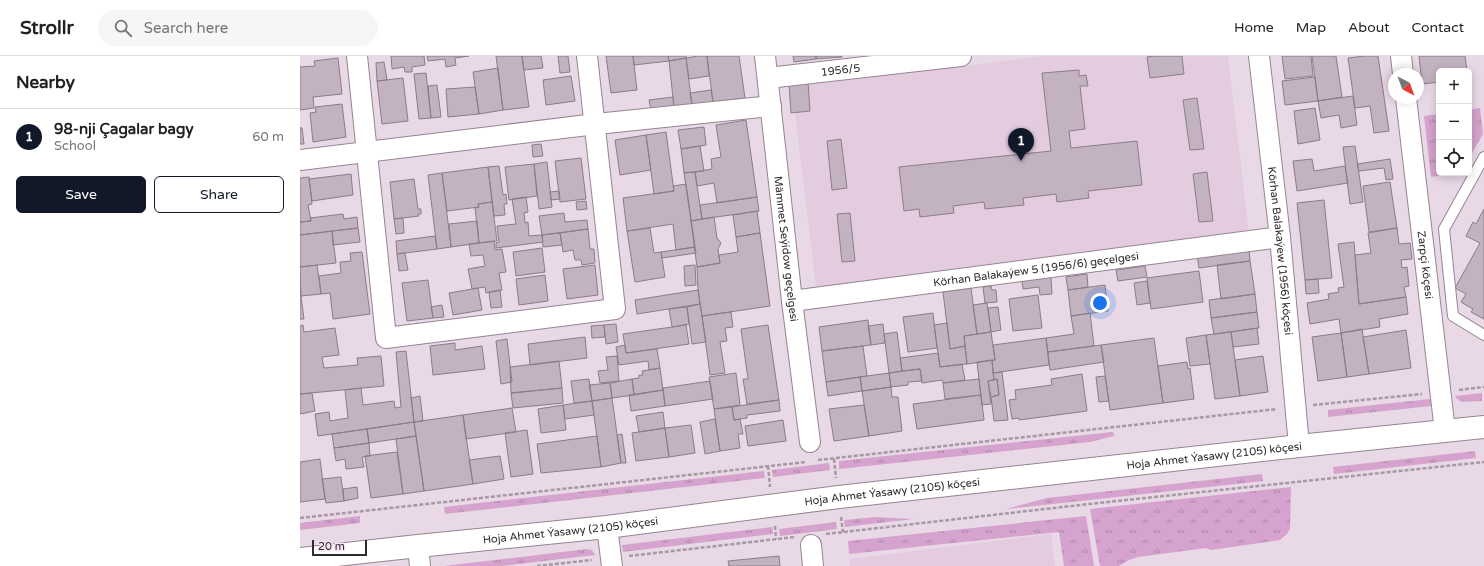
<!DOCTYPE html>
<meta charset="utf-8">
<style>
:root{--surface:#fff;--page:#f6f6f6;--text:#222;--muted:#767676;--line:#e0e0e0;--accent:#111827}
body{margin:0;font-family:"Varela Round",sans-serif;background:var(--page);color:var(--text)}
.controls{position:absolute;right:12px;top:12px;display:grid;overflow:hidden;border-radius:6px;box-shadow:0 2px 10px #0003}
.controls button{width:36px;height:36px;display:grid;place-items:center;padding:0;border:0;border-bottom:1px solid var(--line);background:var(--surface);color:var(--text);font:20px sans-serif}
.compass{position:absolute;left:1088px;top:12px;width:36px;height:36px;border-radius:50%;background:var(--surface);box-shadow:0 2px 10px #0003;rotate:139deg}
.scale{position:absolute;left:12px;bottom:10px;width:55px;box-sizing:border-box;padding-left:4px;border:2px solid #30292e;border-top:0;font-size:11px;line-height:14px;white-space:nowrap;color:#30292e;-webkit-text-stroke:3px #f7e5f3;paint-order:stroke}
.you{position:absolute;left:800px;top:247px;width:14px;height:14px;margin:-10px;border:3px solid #fff;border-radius:50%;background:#1a73e8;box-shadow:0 0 0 6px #1a73e833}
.badge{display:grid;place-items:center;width:26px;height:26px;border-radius:50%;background:var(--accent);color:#fff;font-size:13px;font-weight:700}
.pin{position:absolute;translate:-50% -33px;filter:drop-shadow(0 1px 2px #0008)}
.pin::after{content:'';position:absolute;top:21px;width:14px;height:12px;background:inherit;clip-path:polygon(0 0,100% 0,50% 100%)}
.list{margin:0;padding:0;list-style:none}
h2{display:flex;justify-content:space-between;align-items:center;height:52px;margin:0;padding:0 16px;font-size:17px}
h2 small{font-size:13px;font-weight:400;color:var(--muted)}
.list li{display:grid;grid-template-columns:26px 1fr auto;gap:12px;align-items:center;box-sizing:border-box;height:56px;padding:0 16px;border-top:1px solid var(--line)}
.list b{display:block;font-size:15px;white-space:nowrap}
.list p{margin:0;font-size:13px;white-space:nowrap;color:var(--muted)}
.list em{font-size:13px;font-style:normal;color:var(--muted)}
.actions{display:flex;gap:8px;padding:12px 16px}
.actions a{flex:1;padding:9px 0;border:1px solid var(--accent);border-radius:6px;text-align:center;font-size:14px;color:var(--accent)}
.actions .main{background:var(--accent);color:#fff}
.icon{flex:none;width:22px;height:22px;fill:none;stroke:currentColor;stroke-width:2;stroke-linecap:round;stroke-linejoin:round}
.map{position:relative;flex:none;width:1184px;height:510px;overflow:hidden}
header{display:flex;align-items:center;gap:24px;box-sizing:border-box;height:56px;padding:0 20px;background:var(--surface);border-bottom:1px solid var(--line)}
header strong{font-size:19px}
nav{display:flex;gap:22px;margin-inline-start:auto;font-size:14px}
.search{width:280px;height:36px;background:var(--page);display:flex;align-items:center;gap:10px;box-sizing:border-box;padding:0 14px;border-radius:22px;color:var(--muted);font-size:15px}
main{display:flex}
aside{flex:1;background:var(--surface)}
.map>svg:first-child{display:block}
.built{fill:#e3ccdf}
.grass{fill:url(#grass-tufts)}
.building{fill:#c3b2c0;stroke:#8c7c89}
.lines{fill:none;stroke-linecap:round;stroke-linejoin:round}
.lane-casing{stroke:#958591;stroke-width:12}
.street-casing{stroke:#958591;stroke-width:22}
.secondary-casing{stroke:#958591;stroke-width:24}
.path{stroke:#a699a4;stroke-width:2.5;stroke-dasharray:4 2;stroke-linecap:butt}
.lane{stroke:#fff;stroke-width:10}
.street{stroke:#fff;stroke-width:20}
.secondary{stroke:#fff;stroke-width:22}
.labels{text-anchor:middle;stroke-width:3;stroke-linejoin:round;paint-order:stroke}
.street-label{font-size:11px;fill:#30292e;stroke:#f7e5f3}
</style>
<header>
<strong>Strollr</strong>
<div class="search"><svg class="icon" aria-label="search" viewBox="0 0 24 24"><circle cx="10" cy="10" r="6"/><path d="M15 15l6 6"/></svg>Search here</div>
<nav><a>Home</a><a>Map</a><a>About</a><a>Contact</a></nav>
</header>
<main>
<aside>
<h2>Nearby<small></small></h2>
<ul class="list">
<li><span class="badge">1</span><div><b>98-nji Çagalar bagy</b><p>School</p></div><em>60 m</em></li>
</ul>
<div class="actions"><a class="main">Save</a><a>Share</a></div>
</aside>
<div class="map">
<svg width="1184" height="510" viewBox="0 0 1184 510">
<defs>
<pattern id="grass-tufts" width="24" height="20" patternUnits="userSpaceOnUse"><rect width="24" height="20" fill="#d5a3cd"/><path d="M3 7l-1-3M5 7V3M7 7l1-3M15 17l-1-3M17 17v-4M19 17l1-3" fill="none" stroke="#ad85a7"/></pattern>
</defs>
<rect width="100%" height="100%" fill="#e9d8e6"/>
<path class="built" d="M742 0H928L949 178 516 232 492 31Z
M751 478 755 510H550L549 503Z"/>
<path class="grass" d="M1180 52 1183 78 1169 102V54Z
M1139 58V117H1160L1131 121 1124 60Z
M1182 337V345L1162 346 1156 342 1155 340Z
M1130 343 1131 350 1028 361V354Z
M813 376 814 380 790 386 539 413V405Z
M1175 395 1176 402 1034 418 1033 411Z
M529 407 530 414 473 421 472 414Z
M464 415 465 422 145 458 144 451Z
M962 418 963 425 706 453 747 442Z
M991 431 990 473 987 478 980 484 911 494 906 492 838 501 829 504 819 510H800L790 453Z
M60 460V467L0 474V467Z
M786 460 794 510H764L759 476 549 498 548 485Z
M576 461 613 463 545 471 544 464Z
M536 466 537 473 480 480 479 473Z
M472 471 473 478 323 496 322 489Z
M287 493 292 494 295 499 202 510H144Z"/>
<path class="building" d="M91 0H124L125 9 112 11V16H105L104 11 92 13Z
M127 0H169L155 2 156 9 146 11 145 3 128 5Z
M196 0H222L229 51 203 54Z
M222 0H241L243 12 224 14Z
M258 0H268L270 16 260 17Z
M306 0H333L337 34 311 37Z
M333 0H368L369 5 334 9Z
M368 0H386V2L369 5Z
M398 0H407L409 20 389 23 386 2Z
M407 0H439L445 42 413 46Z
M493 0H516V3L494 6Z
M516 0H542V1L516 3Z
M855 0H882L884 18 850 22 847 1Z
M982 0H1011L1013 20 985 23Z
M1012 0H1036L1042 41 1018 45Z
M1065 0H1078L1089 75 1074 77 1070 50 1055 52 1048 2Z
M1119 0H1165L1167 15H1139V26L1122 28Z
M38 2 42 38 13 41 14 52 0 54V11L15 10 14 5Z
M386 2 392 49 374 51 369 5Z
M84 6 87 24 77 25 76 7Z
M198 12 203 54 179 58 173 16Z
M779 14V20L786 19 788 30H780L785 73 769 75 771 92 837 85 842 129 788 135 789 142 757 146 756 138 723 142 724 149 685 153 684 146 653 150 654 157 620 161 619 153 604 155 599 111 751 95 742 17Z
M126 17 131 62 119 63 114 18Z
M271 20 275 45 246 49 243 24Z
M1015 21 1018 45 985 49 982 25Z
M103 22 108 65 82 68 77 25Z
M508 26 510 55 491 57 489 28Z
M137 29 141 61 131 62 128 30Z
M175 31 179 58 148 61 146 33Z
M411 34 413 46 392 49 390 37Z
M1053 40 1057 69 1041 72 1039 59 1021 62 1018 45Z
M373 41 374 51 351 54 349 44Z
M897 42 904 93 890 94 883 44Z
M42 48 46 81 13 86 10 57 16 56 15 51Z
M1015 52 1020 84 998 88 994 55Z
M446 64 457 141 417 147 414 127 397 130 395 116 412 113 411 103 421 101 416 69Z
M0 71V72H2L4 88H0Z
M404 71 406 89 381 93 378 74Z
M366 76 374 135 354 138 346 79Z
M346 79 351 114 320 119 315 84Z
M541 83 547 132 532 134 527 85Z
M241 88 243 100 233 101 232 89Z
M400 90 404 115 384 117 381 93Z
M1055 90 1063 146 1050 148 1043 91Z
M281 102 286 143 260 146 255 105Z
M1012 103 1014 115 1045 110 1048 127 997 135 993 105Z
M1090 103 1093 123 1086 124 1084 112 1059 115 1057 108Z
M247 106 252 151 239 153 234 108Z
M234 108 237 140 209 144 205 111Z
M199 110 203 139 206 138 207 148H204L205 159 194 160 188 111Z
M188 111 192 146 178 148 179 151 147 155 142 117Z
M395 116 402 163 391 165 384 117Z
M907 116 913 165 899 166 893 118Z
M142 117 151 191 137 193 128 119Z
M51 118 53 139 12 145 9 123Z
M9 121 12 148 8 149 11 165 0 166V122Z
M114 123 118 153H121V158H118L119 160 94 163 90 126Z
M1090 126 1097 172 1069 176 1063 130Z
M386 128 395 191 376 194 373 168 327 175 323 142 374 135 373 130Z
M259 135 260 143 251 144 250 136Z
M226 141 228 156 224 157 225 167 228 166 229 180 242 179 243 186 196 192V187L199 186 197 170 216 168 212 143Z
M457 141 459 155 402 163 400 149Z
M1024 144 1032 222 1005 224 997 147Z
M286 145 287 153 277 154 276 146Z
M192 146 197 185 179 187 175 152 179 151 178 148Z
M1184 153V263L1171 256 1173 253 1161 246 1166 238 1155 232 1180 187 1166 180 1173 166 1176 168Z
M457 155 460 177 436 181 433 159Z
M264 157 265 166 287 164 288 173 242 179 239 160Z
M550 157 555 205 542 206 537 158Z
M43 158 44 163 57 161 58 172 0 179V166L11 165 10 162Z
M414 161 417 182 421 187 418 193 420 207 397 211 391 165Z
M103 162 104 177 96 178 94 163Z
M177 165 179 187 151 191 149 168Z
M58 172 60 186 33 189 32 175Z
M350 172 354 197 361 196 365 221 335 226 327 175Z
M1097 172 1099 188 1110 187 1112 203 1101 204 1102 212 1107 211 1109 230 1104 231 1106 241 1059 248 1055 199 1071 197 1068 177Z
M288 173 290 193H294L295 207 282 209 281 204H275L273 194 263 196 260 177Z
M32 175 36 207 0 211V179Z
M260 177 262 189 243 191 242 179Z
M460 177 470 250 402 260 398 234 397 211 420 207 419 199 438 196 436 181Z
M135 180 137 193 97 198 96 185Z
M194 185 195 194 202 193 206 216 199 217 202 234 186 237 185 231 172 233 168 213 185 210 183 199 171 200 169 188Z
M1054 186 1059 248 1106 241 1108 258 1079 263 1080 271 1041 277 1039 263 1010 268 1007 247 1029 243 1028 238 1039 236 1038 232 1044 231 1038 188Z
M395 191 396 197 362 202 361 196Z
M242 192 245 216 216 220 213 196Z
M949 192 950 205 899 212 897 199Z
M62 196 70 258 33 263 30 237 21 238 19 220 41 217 40 206 51 205 50 197Z
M105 197 108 214 99 215 97 198Z
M950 205 955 238 921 243 917 209Z
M17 209 21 238 1 240 0 211Z
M295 209 298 239 267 243 263 213Z
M395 209 396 229 385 230 384 210Z
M845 210 847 221 818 225 816 214Z
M899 215 903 246 851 253 847 222Z
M787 218 788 231 768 234 766 221Z
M245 219 248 245 219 249 216 223Z
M751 221 752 238 740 239 739 231 723 233 722 225Z
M1018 223 1019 237 1006 238 1005 224Z
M128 224 133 262 107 265 102 227Z
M847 225 850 247 837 249 834 227Z
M805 229 808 255 771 260 768 234Z
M691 230 692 234H696L697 246 685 247 683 231Z
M0 232 4 263H0Z
M178 232 182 254 153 259 149 237Z
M671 232 677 278 664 280 665 290 650 293 643 236Z
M200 234 202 251 191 252 189 236Z
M398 234 400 248 337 258 335 244Z
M955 238 957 256 911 262 909 244Z
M738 239 742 272 713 275 709 243Z
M687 247 691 276 677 278 673 249Z
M400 248 406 286 392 288 387 251Z
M142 249 144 261 133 262 131 251Z
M387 251 389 268 372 271 369 253Z
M698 251 701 274 691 276 688 252Z
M431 256 433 271 425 272 427 285 420 286 425 317 410 319 402 260Z
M957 256 959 272 914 278 911 262Z
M633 257 637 292 608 296 603 261Z
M790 257 794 290 748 296 746 282 774 278 771 260Z
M568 264 571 289 522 295 519 271Z
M647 267 650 293 665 290 667 308 640 311 634 269Z
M316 268 318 286 306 288 304 269Z
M583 268 585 287 571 289 568 270Z
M3 269 4 276 35 272 39 299 22 301 24 312 58 309 57 302 81 300 84 330 0 338V270Z
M304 269 305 281 292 282 291 270Z
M386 269 389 288 326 297 323 278Z
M468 269 479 344 447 348 443 323H448L441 273Z
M957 272 959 288 933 291 931 276Z
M1062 273 1069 318 1047 321 1041 277Z
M1106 274 1111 312 1069 318 1063 281Z
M597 276 602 315 589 317 584 278Z
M691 276 695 304 667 308 664 280Z
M931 276 940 340 915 343 906 279Z
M1041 277 1047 321 1018 325 1012 281Z
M906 279 910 308 890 310 886 282Z
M285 281 287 302 230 309 228 288Z
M746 282 749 309 693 317 692 304H695L693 289Z
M854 282 863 347 810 354 801 289Z
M207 283 212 326 201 328 196 285Z
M155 287V294L182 290 185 313 133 319 130 290Z
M325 289 326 297 357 293 360 312 349 314 348 305 319 309 316 291Z
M801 289 804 306 750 314 748 296Z
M563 290 567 320 526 326 522 295Z
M106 295 114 366 18 380 15 358 29 356 30 365 48 362 45 334 61 332 63 349 94 345 95 352 101 351 96 296Z
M638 297 640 311 662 308 665 324 643 327 642 324 622 327 620 313 602 315 600 302Z
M317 300 319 325 300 327 298 315 308 314 306 301Z
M963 300 968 336 940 340 935 304Z
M692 304 694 324 688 325 691 348 682 349 677 306Z
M259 305 262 332 211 337 210 311Z
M887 306 888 313 890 312 894 343 863 347 858 310Z
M360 312 363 334 334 339 332 323 339 322V319H343L342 315Z
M620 313 622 325 608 326V329L591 331 589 317Z
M702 316 708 364 694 365 691 341 699 339 697 323 694 324 693 317Z
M436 317 440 349 414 353 409 321Z
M589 317 591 331 562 335 560 321Z
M782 318 787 355 719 364V362L712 363 709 344 716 343 715 334 752 329 751 323Z
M805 320 809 345 799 346 796 321Z
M560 321 562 335 528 340 526 326Z
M289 323 292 345 274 347 271 325Z
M332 323 334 339 312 342 310 327Z
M679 323 681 339 645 343 643 327Z
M697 323 699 339 691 341 688 325Z
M410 325 413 343 365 350 363 332Z
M310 327 312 342 292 345 289 329Z
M591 331 592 341H598L602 375 569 380 562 335Z
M262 332 263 347 213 352 211 337Z
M363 334 365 350 331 355 329 339Z
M12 337 15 355 0 358V338Z
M681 339 684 364 617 373 613 348Z
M120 340 123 365 114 366 111 342Z
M312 342 321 407 301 411 292 345Z
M479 344 480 355 447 359V362L434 364 432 351Z
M292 345 294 359 265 363 263 349Z
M263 349 266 374 241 377 238 353Z
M564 349 569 380 534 385 529 353Z
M432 351 434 364 440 363 443 378H438L440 392 420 395 414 353Z
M212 352 216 376 166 383 163 359Z
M363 356 365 372 339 376 336 360Z
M163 359 173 428 124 435 114 366Z
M415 363 420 395 405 398 400 366Z
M483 364 486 385 448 390 445 370Z
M114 366 116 380 69 387 67 373Z
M391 369 395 397 369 401 365 372Z
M365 372 369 401 336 405 332 377Z
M67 373 69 387 34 392 32 378Z
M227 374 233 418 211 421 205 377Z
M322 378 326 407H321L317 379Z
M116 380 124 435 103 438 96 383Z
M297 380 301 411 241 417 237 388Z
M69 387 70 400 62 401 64 411 46 413 45 403 36 405 34 392Z
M97 396 103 438 71 442 65 400Z
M200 400 204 423 173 428 169 404Z
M20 403 25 443 0 446V406Z
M41 421 44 445 26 447 22 423Z
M57 431 58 442 44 445 43 433Z
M479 500 480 510H429L428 505Z"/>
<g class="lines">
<defs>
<path id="lane" d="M1184 101 1144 173 1153 260 1184 279"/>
<g id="street">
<path d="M57 0 86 282 315 253 287 0"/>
<path id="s1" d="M465 0 492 245 510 386"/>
<path id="s2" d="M959 0 980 181 999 390"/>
<path d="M1101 0 1103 18"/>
<path id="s3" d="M468 22 661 0"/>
<path id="s4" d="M1106 42 1145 375"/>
<path d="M0 104 296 68 471 50"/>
<path id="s5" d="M492 245 980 181"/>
<path d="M307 471 312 510"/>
<path d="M511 489 513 510"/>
<path d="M118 490 120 510"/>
</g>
<g id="secondary">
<path id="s6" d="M0 503 118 490 307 471 539 441 999 390 1184 371"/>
</g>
</defs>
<use href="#lane" class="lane-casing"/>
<use href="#street" class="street-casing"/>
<use href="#secondary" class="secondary-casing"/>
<path class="path" d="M1159 334 1184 331
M1013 349 1122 338
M534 403 536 422
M518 404 977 353
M468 410 470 431
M541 461 543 476
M0 462 506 406
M475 470 476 483
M526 478 789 448 1184 406
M329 500 495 481
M237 510 292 504"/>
<use href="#lane" class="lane"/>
<use href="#street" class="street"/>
<use href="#secondary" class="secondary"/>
</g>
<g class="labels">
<g class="street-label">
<text dy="4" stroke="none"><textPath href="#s3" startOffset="73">1956/5</textPath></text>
<text dy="4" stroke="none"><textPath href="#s1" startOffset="194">Mämmet Seýidow geçelgesi</textPath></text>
<text dy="4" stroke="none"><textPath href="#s2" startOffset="196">Körhan Balakaýew (1956) köçesi</textPath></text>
<text dy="4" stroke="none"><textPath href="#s4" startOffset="168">Zarpçi köçesi</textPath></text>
<text dy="4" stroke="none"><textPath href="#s5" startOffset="246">Körhan Balakaýew 5 (1956/6) geçelgesi</textPath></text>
<text dy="4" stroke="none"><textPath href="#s6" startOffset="920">Hoja Ahmet Ýasawy (2105) köçesi</textPath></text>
<text dy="4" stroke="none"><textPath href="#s6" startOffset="596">Hoja Ahmet Ýasawy (2105) köçesi</textPath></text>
<text dy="4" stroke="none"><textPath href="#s6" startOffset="272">Hoja Ahmet Ýasawy (2105) köçesi</textPath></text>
</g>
</g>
</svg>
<div class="controls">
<button>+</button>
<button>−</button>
<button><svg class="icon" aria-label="locate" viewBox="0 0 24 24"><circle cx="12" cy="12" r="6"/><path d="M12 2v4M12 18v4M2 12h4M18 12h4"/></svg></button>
</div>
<svg class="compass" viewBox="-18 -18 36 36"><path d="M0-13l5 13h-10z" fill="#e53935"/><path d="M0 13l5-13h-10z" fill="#767676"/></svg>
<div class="scale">20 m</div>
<div class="you"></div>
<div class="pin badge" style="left:721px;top:105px">1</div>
</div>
</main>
